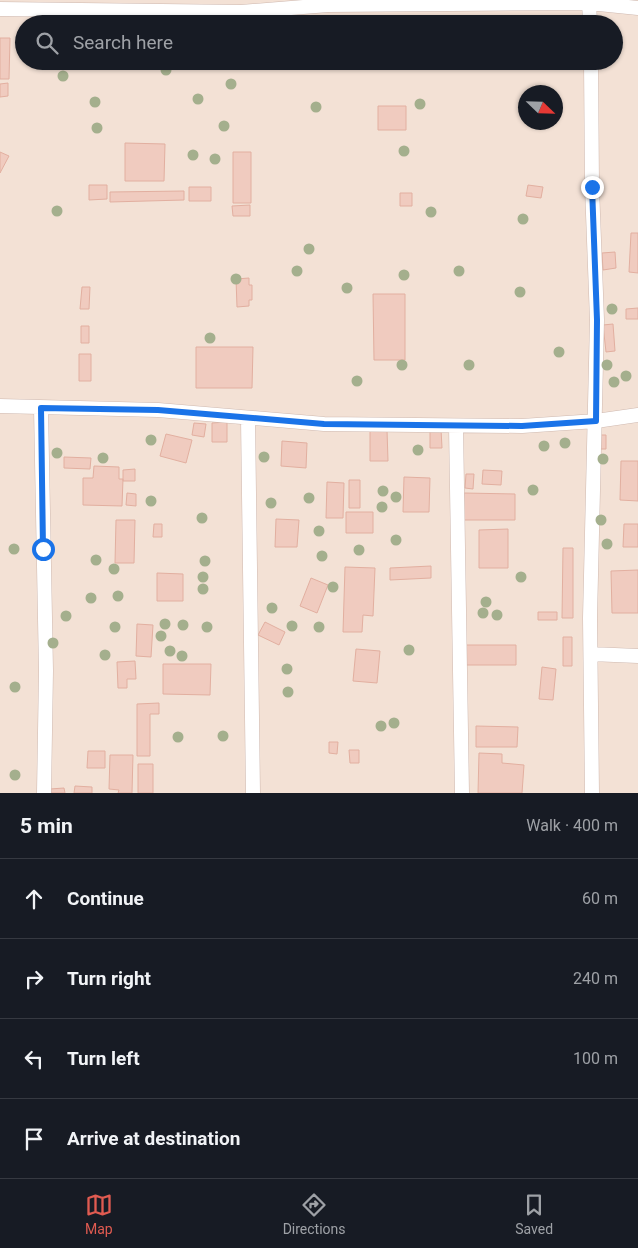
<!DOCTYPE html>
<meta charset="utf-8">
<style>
:root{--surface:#171b24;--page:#20242c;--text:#f1f3f6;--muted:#9ea1a6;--line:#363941;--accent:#e05b51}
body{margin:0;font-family:Roboto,sans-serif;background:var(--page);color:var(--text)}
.compass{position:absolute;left:518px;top:85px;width:45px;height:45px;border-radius:50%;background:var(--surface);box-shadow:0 1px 4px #0004;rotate:113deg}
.stop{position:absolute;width:15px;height:15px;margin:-11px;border:4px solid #1a73e8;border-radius:50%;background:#fff}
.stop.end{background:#1a73e8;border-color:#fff;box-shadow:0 1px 5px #0008}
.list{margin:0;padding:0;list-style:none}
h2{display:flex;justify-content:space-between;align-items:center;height:65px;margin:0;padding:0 20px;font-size:21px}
h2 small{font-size:16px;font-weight:400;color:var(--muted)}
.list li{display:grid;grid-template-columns:32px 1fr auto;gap:15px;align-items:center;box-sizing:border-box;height:80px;padding:0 20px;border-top:1px solid var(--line)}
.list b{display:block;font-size:19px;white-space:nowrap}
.list em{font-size:16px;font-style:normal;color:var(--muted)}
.icon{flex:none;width:28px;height:28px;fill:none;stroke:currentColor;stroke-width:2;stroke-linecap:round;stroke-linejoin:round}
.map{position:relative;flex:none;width:638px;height:793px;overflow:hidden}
.search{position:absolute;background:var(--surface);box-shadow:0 1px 4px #0004;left:15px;right:15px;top:15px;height:55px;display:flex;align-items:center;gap:12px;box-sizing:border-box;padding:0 18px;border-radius:28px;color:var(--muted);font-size:19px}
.sheet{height:385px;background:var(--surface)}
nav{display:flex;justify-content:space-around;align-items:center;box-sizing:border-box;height:70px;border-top:1px solid var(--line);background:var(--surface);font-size:14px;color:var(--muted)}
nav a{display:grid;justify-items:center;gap:2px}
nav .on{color:var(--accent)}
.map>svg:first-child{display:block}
.residential{fill:#f3e1d5;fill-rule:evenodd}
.building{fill:#f0cbbf;stroke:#e2afa0}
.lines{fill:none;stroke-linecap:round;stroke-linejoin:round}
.street-casing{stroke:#cfb9b0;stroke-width:15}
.street{stroke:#fff;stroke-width:14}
.tree{fill:#a4af8d}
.route{stroke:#1a73e8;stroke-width:6}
</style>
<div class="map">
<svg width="638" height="793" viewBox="0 0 638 793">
<rect width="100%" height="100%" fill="#fcf0e7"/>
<path class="residential" d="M0 0H638V793H0ZM24 24H614V61H24ZM526 92H556V122H526Z"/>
<path class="building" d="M0 38H10L9 79H0Z
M519 61H553V63L519 62Z
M8 83V96L0 97V84Z
M378 106H406V130H378Z
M125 143 165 144 164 181H125Z
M0 152 9 156 0 173Z
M233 152H251V203H233Z
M89 185H107V199L89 200Z
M528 185 543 187 541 198 526 196Z
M189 187H211V201H189Z
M184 191V200L110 202V192Z
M400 193H412V206H400Z
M250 205V216H233L232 206Z
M631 233H638V273L629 272Z
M615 252 616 268 603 270 602 253Z
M249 278V285H252V300H249V306L237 307 236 279Z
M82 287H90L89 309H80Z
M373 294H405V360H374Z
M638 308V319H626V309Z
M613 324 615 351 606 352 603 325Z
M81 326H89V343H81Z
M196 347H253L252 388H196Z
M79 354H91V381H79Z
M227 422V442H212V423Z
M194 423 206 424 204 437 192 435Z
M430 429H441L442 448H430Z
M370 430H387L388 461H370Z
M166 434 192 440 186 463 160 456Z
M599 435H606V449H599Z
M282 441 307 443 306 468 281 466Z
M64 457 91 458 90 469 64 468Z
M621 461H638V501L620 500Z
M94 466 119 467V479H123L122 506 83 505V478H93Z
M135 469V481H123V470Z
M483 470 502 471 501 485 482 484Z
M466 474H474L473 489 465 488Z
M404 477 430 478 429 512H403Z
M349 480H360V508H349Z
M327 482 344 483 343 518H326Z
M127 493 136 494V506L126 505Z
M464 493 515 494V520H463Z
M346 512H373V533H346Z
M276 519 299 520 297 547H275Z
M116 520H135L134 563H115Z
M154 524H162V537H153Z
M624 524H638V547H623Z
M508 529V568H479V530Z
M563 548H573V618H562Z
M431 566V578L390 580V568Z
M345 567 375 568 373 616 363 615 362 632H343Z
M638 570V613H612L611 571Z
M157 573 183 574V601H157Z
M311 578 328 585 317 613 300 606Z
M538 612H557V620H538Z
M265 622 285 632 279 645 258 635Z
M137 624 153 625 151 657 136 656Z
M563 637H572V666H563Z
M465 645H516V665H465Z
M356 649 380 651 377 683 353 681Z
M135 661 136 679H127V688H118L117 662Z
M163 664H211L210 695 163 694Z
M542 667 556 669 553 700 539 699Z
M159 703V714H150V756H137V704Z
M476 726 518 727 517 747H476Z
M329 742H338L337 754 329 753Z
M349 750H359V763H350Z
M88 751H105V768H87Z
M479 753 502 754V763L524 765 522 793H478Z
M110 755H133L132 793H118L119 790 109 789Z
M138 764H153V793H138Z
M75 786 92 787V793H74Z
M64 788 65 793H50V789Z"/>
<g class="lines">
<defs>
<path id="street" d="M589 0 590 24
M0 9 241 12 328 5 589 3 638 8
M591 61 592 187 597 320 590 618 592 793
M0 406 158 410 324 424 522 426 596 421 638 415
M41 408 46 671 44 793
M248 419 253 793
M456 426 462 793
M591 654 638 656"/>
</defs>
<use href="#street" class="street-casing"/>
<use href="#street" class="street"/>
</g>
<g class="tree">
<circle cx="166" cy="70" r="5.5"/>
<circle cx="63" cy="76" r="5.5"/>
<circle cx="231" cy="84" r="5.5"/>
<circle cx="198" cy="99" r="5.5"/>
<circle cx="95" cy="102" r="5.5"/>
<circle cx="420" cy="104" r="5.5"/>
<circle cx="316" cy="107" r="5.5"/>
<circle cx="224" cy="126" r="5.5"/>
<circle cx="97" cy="128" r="5.5"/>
<circle cx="404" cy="151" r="5.5"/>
<circle cx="193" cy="155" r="5.5"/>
<circle cx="215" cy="159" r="5.5"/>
<circle cx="57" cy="211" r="5.5"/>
<circle cx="431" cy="212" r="5.5"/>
<circle cx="523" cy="219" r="5.5"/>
<circle cx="309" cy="249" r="5.5"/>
<circle cx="297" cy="271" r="5.5"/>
<circle cx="459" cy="271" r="5.5"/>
<circle cx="404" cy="275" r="5.5"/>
<circle cx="236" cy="279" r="5.5"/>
<circle cx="347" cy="288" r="5.5"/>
<circle cx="520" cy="292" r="5.5"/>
<circle cx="612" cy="309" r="5.5"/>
<circle cx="210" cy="338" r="5.5"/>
<circle cx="559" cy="352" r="5.5"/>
<circle cx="402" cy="365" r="5.5"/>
<circle cx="469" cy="365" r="5.5"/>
<circle cx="607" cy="365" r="5.5"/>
<circle cx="626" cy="376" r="5.5"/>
<circle cx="357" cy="381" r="5.5"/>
<circle cx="614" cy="382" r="5.5"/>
<circle cx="151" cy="440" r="5.5"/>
<circle cx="565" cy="443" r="5.5"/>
<circle cx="544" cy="446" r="5.5"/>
<circle cx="418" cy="450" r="5.5"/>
<circle cx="57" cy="453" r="5.5"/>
<circle cx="264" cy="457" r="5.5"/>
<circle cx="103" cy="458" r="5.5"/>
<circle cx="603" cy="459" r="5.5"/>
<circle cx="533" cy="490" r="5.5"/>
<circle cx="383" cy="491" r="5.5"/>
<circle cx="396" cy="497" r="5.5"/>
<circle cx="309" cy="498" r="5.5"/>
<circle cx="151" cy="501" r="5.5"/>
<circle cx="271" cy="503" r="5.5"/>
<circle cx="382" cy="507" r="5.5"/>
<circle cx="202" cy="518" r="5.5"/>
<circle cx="601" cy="520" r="5.5"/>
<circle cx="319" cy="531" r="5.5"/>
<circle cx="396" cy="540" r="5.5"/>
<circle cx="607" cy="544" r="5.5"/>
<circle cx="14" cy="549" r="5.5"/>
<circle cx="359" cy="550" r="5.5"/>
<circle cx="322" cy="556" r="5.5"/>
<circle cx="96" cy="560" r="5.5"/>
<circle cx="205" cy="561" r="5.5"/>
<circle cx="114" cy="569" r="5.5"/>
<circle cx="203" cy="577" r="5.5"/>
<circle cx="521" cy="577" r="5.5"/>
<circle cx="333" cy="587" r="5.5"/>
<circle cx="203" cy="589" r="5.5"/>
<circle cx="118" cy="596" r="5.5"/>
<circle cx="91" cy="598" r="5.5"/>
<circle cx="486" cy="602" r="5.5"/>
<circle cx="272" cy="608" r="5.5"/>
<circle cx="483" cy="613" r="5.5"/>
<circle cx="497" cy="615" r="5.5"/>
<circle cx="66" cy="616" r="5.5"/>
<circle cx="165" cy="624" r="5.5"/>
<circle cx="183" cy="625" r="5.5"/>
<circle cx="292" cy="626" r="5.5"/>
<circle cx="115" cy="627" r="5.5"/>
<circle cx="207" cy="627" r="5.5"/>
<circle cx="319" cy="627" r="5.5"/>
<circle cx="161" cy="636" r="5.5"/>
<circle cx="53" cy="643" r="5.5"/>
<circle cx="409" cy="650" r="5.5"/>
<circle cx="170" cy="651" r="5.5"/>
<circle cx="105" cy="655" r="5.5"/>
<circle cx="182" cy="656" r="5.5"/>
<circle cx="287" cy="669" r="5.5"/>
<circle cx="15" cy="687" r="5.5"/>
<circle cx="288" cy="692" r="5.5"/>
<circle cx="394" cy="723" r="5.5"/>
<circle cx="381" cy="726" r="5.5"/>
<circle cx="223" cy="736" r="5.5"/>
<circle cx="178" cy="737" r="5.5"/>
<circle cx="15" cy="775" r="5.5"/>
</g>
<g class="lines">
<path class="route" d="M43 549 41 408 158 410 324 424 522 426 596 421 597 320 592 187"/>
</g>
</svg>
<svg class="compass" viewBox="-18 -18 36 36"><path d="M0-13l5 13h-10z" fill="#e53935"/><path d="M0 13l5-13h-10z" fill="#9ea1a6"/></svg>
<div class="stop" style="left:43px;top:549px"></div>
<div class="stop end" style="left:592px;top:187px"></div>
<div class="search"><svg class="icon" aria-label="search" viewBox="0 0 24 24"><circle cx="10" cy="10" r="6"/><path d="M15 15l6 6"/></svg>Search here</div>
</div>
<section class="sheet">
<h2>5 min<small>Walk · 400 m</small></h2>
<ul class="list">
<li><svg class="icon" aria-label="ahead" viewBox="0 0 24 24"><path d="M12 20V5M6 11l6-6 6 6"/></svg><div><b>Continue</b></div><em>60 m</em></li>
<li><svg class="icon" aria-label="right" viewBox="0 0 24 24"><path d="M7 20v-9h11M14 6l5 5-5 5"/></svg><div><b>Turn right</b></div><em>240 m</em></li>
<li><svg class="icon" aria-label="left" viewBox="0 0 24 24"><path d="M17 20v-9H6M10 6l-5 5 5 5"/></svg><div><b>Turn left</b></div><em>100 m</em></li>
<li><svg class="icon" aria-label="arrive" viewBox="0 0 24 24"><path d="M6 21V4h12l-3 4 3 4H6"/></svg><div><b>Arrive at destination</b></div></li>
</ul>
</section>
<nav>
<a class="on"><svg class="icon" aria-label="map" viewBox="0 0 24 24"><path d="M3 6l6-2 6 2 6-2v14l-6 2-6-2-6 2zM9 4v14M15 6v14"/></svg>Map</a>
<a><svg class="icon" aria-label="directions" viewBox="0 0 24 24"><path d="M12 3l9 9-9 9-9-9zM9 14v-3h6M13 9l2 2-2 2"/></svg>Directions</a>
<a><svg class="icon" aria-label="saved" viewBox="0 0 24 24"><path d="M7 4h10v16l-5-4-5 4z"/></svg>Saved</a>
</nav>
